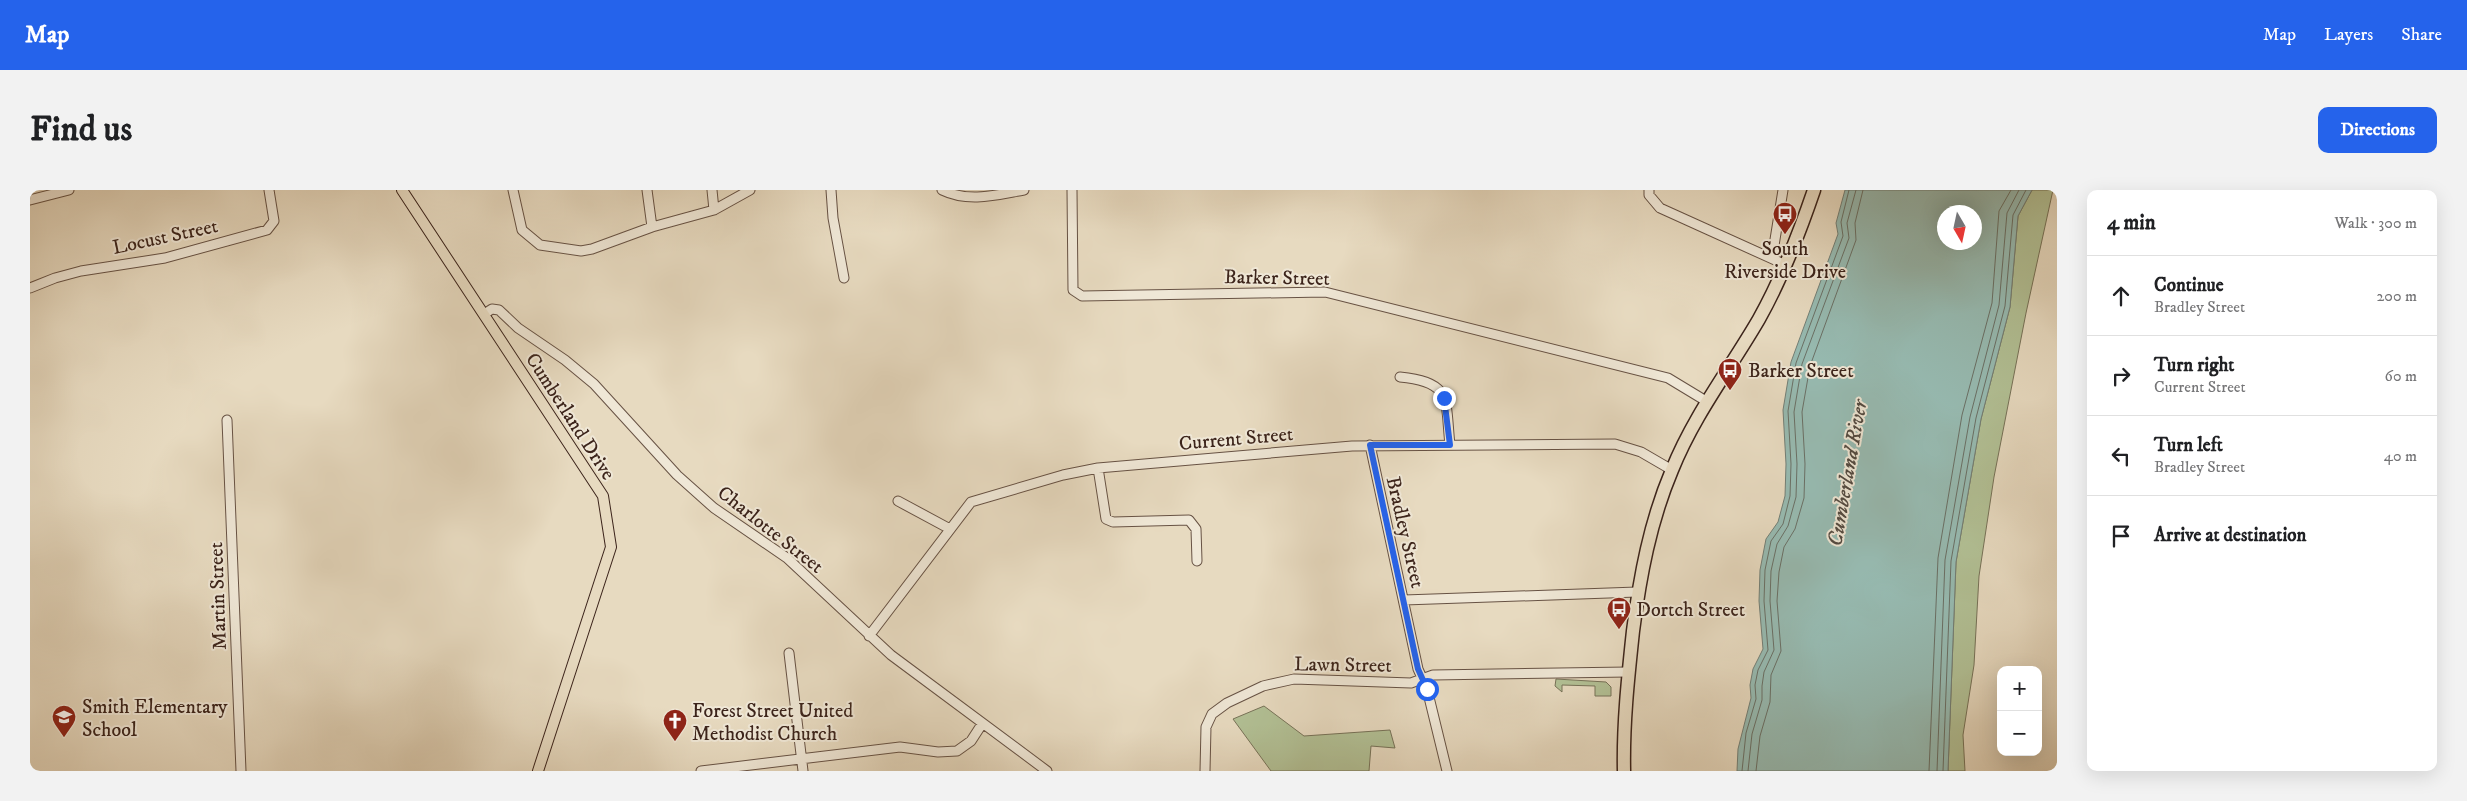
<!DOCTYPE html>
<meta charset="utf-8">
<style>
:root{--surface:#fff;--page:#f2f2f2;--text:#202124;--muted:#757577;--line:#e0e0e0;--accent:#2563eb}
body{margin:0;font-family:"IM FELL DW Pica",serif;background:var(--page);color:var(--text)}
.controls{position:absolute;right:15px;bottom:15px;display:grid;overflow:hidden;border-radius:10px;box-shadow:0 5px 20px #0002}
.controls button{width:45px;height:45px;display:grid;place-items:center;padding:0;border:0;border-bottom:1px solid var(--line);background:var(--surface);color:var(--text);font:25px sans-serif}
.compass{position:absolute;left:1907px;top:15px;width:45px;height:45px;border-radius:50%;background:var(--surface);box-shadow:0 5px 20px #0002;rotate:171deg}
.stop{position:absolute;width:15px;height:15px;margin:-11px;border:4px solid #2563eb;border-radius:50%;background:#fff}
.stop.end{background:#2563eb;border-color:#fff;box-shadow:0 1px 5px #0008}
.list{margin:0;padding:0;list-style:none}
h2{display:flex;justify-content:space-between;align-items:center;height:65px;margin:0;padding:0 20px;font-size:21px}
h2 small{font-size:16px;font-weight:400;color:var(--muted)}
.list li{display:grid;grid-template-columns:32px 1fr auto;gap:15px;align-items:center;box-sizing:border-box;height:80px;padding:0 20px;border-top:1px solid var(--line)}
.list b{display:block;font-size:19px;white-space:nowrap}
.list p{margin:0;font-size:16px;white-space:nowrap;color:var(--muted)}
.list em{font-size:16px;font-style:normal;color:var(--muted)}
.icon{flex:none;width:28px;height:28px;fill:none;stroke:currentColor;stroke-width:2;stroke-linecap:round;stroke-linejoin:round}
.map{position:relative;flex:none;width:2027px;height:581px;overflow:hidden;border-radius:10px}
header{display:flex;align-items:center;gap:30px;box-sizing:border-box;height:70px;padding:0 25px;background:var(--accent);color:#fff}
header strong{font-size:24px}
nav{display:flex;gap:28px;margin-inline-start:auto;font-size:18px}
.intro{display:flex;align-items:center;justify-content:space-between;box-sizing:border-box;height:120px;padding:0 30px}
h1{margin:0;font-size:35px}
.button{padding:12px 22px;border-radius:10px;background:var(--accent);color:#fff;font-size:18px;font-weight:700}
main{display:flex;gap:30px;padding:0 30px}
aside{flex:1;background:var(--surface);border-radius:10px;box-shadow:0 5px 20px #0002}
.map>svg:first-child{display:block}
.green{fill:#b2c095;stroke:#777258}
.water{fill:#97bbb2;stroke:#737f76;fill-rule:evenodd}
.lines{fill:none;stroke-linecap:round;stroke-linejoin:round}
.shore{stroke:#6a7066;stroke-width:1}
.minor-casing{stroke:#675244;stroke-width:11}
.major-casing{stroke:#3c241b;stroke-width:12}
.highway-casing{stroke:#3c241b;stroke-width:15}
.minor{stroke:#efe7d6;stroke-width:9}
.major{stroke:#e7dac0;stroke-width:10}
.highway{stroke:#e7dac0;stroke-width:12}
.route{stroke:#2563eb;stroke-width:6}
.labels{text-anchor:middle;stroke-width:4;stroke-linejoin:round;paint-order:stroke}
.street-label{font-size:20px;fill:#3c241b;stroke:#efe7d6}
.poi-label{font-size:20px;fill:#3c241b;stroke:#efe7d6;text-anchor:start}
.water-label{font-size:21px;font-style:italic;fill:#534a41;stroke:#efe7d6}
</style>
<header>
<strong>Map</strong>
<nav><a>Map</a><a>Layers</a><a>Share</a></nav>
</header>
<div class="intro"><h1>Find us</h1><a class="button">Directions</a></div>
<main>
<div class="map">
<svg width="2027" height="581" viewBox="0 0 2027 581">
<rect width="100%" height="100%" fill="#e7dac0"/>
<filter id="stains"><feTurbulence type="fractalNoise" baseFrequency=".004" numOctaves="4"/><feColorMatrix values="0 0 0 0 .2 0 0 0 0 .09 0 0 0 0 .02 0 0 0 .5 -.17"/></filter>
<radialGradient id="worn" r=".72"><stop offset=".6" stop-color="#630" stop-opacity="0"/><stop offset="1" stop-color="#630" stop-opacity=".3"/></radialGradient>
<path class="green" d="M2002 0H2023L1996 123 1964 287 1949 386 1944 475 1933 545 1935 581H1918L1926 372 1951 229 1980 117 1988 26Z
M1526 489 1576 492 1581 497V506H1565V496L1532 495V502L1525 496Z
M1234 516 1274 546 1360 540 1365 558 1341 556 1339 581H1241L1203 529Z"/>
<path class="water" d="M1815 0H2002L1988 26 1980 117 1951 229 1926 372 1918 581H1707L1708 559 1721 508 1720 495 1723 479 1733 459 1729 411 1730 380 1736 349 1748 332 1755 306 1756 274 1753 220 1761 172 1808 44 1806 33ZM1914 22H1944V52H1914Z"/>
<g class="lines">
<path class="shore" d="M1712 581 1716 543 1726 509 1725 495 1728 480 1738 460 1734 411 1735 380 1741 351 1753 334 1760 306 1761 274 1758 221 1766 173 1813 46 1811 32 1819 0
M1718 581 1722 544 1732 510V496L1734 482 1744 460 1740 411 1741 381 1747 354 1758 336 1766 307 1767 274 1764 222 1772 174 1819 48 1817 33 1826 0
M1726 581 1730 546 1740 512 1741 485 1751 461 1747 411 1749 382 1754 357 1765 339 1774 308 1775 274 1772 222 1780 176 1826 50 1825 33 1833 0
M1899 581 1908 368 1932 225 1962 113 1969 21 1981 0
M1907 581 1915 370 1940 227 1969 115 1977 23 1989 0
M1913 581 1921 371 1946 228 1975 116 1983 25 1996 0"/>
<defs>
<path id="minor" d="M483 0 492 40 510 55 551 61 562 59 622 37 684 20 720 0
M617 0 622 37
M682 0 684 20
M801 0 803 28 814 88
M912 0C939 13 966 5 994 0
M1042 0 1043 100 1052 106 1295 102 1638 188 1676 211
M1619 0V5L1630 18 1756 75
M0 10 39 0
M1742 68 1753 0
M0 98 25 88 51 81 135 68 237 40 244 31 239 0
M454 124 462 119 469 120 488 138 535 170 564 194 647 285 684 318 757 368 861 465 1017 581
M1370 187C1423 192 1415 210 1420 255
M197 230 211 581
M1340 255 1388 479 1397 499 1417 581
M1068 278 1076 329 1083 332 1159 330 1166 339 1167 371
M868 311 920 339
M1374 410 1607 402
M839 446 941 312 1033 285 1068 278 1322 256 1585 254 1611 262 1642 280
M759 463 773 581
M671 581 870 557 908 562 927 561 941 551 952 534
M1175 581 1176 537 1182 524 1197 513 1233 496 1264 489 1381 493 1403 485 1598 482"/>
<path id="major" d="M372 0 573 306 581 357 508 581"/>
<path id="highway" d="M1594 581C1593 534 1598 488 1603 441 1610 386 1620 332 1642 280 1664 225 1700 179 1729 129 1752 88 1769 44 1784 0"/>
</defs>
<use href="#minor" class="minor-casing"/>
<use href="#major" class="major-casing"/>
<use href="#highway" class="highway-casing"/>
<use href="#minor" class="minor"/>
<use href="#major" class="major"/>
<use href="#highway" class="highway"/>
</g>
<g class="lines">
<path class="route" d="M1397 499 1388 479 1340 255H1420L1414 208"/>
</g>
<defs>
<symbol id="bus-pin" viewBox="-11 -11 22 30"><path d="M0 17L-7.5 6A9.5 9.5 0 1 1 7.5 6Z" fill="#8f2418" stroke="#efe7d6"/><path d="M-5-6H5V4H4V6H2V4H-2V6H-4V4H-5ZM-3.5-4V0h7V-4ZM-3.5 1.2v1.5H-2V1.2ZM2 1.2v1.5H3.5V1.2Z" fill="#fff"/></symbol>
<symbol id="school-pin" viewBox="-11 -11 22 30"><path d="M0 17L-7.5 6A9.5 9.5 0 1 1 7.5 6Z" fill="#8f2418" stroke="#efe7d6"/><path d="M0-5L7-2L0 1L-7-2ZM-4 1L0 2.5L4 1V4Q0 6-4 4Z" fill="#fff"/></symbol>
<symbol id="church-pin" viewBox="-11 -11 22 30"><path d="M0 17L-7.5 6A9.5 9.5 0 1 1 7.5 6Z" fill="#8f2418" stroke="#efe7d6"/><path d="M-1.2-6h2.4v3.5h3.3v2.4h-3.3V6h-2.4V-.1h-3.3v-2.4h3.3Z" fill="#fff"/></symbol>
</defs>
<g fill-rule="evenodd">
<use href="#bus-pin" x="1741" y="10" width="28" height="38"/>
<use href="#bus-pin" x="1686" y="166" width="28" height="38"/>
<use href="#bus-pin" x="1575" y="405" width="28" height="38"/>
<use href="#school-pin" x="20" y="513" width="28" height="38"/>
<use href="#church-pin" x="631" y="517" width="28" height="38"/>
</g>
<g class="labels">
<g class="street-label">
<text transform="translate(135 46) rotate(-12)" y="7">Locust Street</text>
<text transform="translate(1247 87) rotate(1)" y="7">Barker Street</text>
<text transform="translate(541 226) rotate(57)" y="7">Cumberland Drive</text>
<text transform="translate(1206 248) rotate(-5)" y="7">Current Street</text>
<text transform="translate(741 339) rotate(38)" y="7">Charlotte Street</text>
<text transform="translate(1376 342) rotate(77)" y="7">Bradley Street</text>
<text transform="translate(187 406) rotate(-92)" y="7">Martin Street</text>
<text transform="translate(1313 474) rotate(1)" y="7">Lawn Street</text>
</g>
<g class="poi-label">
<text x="1755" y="65" text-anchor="middle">South<tspan x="1755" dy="23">Riverside Drive</tspan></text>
<text x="1718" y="187">Barker Street</text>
<text x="1606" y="426">Dortch Street</text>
<text x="52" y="523">Smith Elementary<tspan x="52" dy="23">School</tspan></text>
<text x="662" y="527">Forest Street United<tspan x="662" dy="23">Methodist Church</tspan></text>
</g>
<g class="water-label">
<text transform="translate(1817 283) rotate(-80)" y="7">Cumberland River</text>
</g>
</g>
<rect width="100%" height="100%" filter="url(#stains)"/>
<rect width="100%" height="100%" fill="url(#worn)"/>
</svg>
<div class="controls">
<button>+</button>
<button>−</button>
</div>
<svg class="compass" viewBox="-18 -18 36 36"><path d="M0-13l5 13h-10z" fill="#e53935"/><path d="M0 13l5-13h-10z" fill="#757577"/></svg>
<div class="stop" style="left:1397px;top:499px"></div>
<div class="stop end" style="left:1414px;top:208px"></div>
</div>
<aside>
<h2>4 min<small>Walk · 300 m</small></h2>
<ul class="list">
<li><svg class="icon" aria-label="ahead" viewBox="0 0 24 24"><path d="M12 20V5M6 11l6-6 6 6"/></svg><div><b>Continue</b><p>Bradley Street</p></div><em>200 m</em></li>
<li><svg class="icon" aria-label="right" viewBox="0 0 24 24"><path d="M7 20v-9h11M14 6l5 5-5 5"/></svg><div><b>Turn right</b><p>Current Street</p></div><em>60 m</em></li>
<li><svg class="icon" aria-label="left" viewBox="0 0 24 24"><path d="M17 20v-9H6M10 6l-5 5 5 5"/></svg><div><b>Turn left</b><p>Bradley Street</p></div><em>40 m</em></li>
<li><svg class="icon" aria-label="arrive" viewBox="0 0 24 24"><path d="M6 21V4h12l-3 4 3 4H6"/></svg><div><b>Arrive at destination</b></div></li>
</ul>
</aside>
</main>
